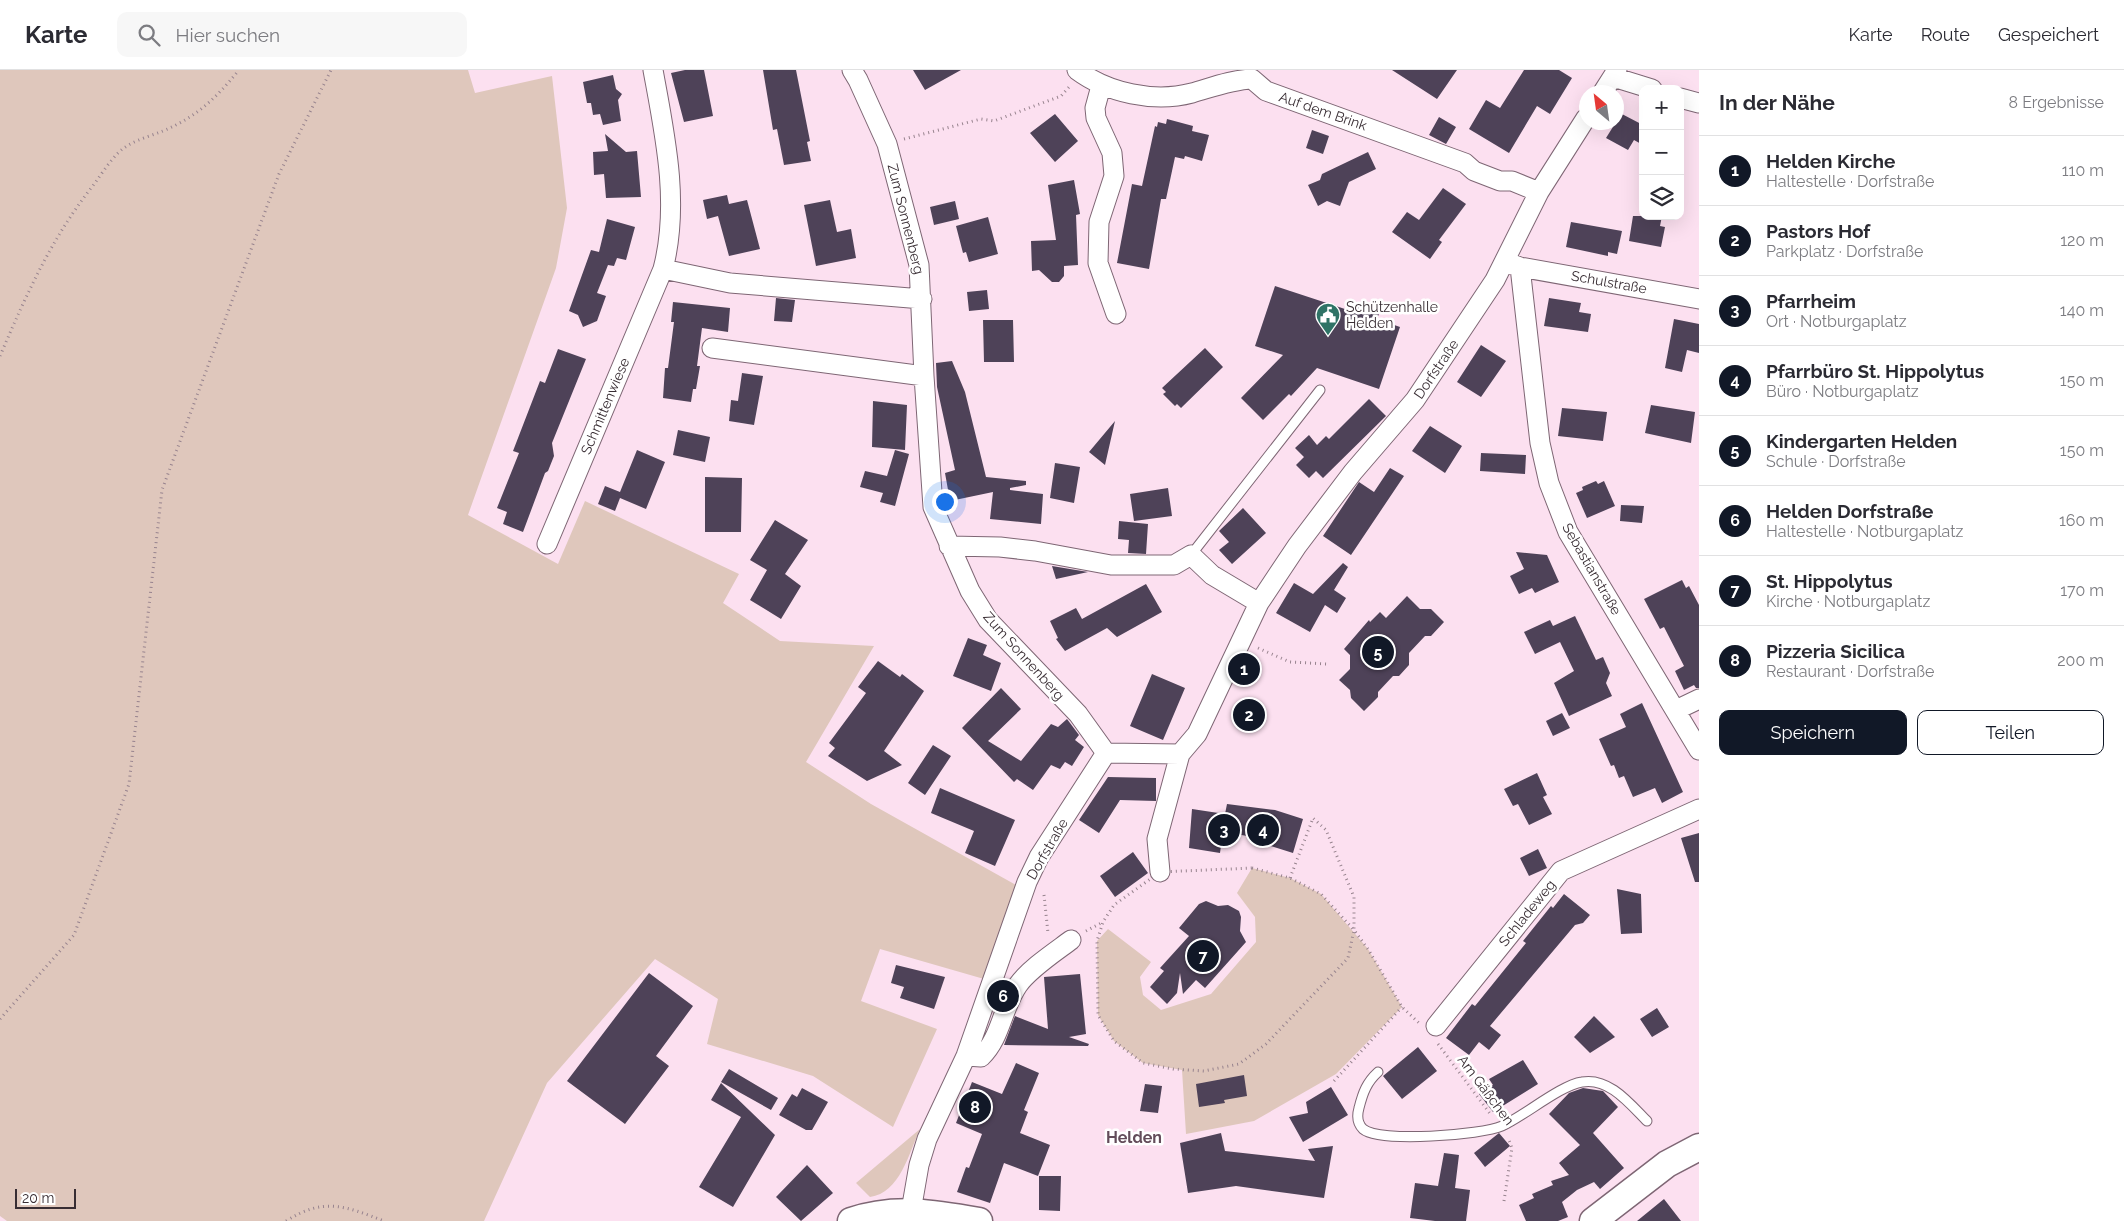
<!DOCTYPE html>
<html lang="de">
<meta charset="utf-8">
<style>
:root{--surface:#fff;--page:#f7f7f7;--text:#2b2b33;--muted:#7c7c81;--line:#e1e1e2;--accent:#111827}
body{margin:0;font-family:Raleway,sans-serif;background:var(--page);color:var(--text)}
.controls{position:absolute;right:15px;top:15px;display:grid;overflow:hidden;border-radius:10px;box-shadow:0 5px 20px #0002}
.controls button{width:45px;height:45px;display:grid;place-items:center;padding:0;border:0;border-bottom:1px solid var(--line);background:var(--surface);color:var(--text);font:25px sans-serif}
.compass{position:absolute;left:1579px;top:15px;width:45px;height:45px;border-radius:50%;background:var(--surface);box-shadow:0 5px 20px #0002;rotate:331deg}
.scale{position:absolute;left:15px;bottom:12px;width:61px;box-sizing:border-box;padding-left:5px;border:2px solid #382d33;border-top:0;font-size:14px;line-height:18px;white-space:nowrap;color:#382d33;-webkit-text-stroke:4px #fff;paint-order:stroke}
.you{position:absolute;left:944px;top:431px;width:18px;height:18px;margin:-12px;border:4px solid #fff;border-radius:50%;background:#1a73e8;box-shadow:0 0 0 8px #1a73e833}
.badge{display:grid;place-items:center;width:32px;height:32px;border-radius:50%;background:var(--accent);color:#fff;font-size:16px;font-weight:700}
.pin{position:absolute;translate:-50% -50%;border:2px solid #fff;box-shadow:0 1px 5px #0006}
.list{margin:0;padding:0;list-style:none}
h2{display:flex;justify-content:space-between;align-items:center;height:65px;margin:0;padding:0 20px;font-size:21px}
h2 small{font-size:16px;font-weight:400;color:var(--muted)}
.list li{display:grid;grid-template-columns:32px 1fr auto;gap:15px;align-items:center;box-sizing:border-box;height:70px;padding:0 20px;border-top:1px solid var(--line)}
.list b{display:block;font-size:19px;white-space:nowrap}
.list p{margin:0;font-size:16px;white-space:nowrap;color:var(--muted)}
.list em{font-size:16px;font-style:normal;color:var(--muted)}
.actions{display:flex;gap:10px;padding:15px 20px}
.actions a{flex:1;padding:11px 0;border:1px solid var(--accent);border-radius:10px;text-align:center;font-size:18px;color:var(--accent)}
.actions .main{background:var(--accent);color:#fff}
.icon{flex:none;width:28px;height:28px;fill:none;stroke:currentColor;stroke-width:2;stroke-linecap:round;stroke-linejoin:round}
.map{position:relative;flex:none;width:1699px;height:1151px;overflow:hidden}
header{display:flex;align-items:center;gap:30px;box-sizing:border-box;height:70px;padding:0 25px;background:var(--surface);border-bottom:1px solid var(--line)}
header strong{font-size:24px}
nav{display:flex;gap:28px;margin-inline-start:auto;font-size:18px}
.search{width:350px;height:45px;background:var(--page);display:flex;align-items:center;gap:12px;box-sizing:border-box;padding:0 18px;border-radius:10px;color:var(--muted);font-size:19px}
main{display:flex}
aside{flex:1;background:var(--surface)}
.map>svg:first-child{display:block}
.green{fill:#dfc7bc}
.building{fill:#4e4258}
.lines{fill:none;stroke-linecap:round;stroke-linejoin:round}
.service-casing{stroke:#7e6674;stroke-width:11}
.minor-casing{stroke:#7e6674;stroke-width:21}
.secondary-casing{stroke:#7e6674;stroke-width:29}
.path{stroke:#97838e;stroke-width:3;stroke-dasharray:1 4;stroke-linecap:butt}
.service{stroke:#fff;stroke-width:9}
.minor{stroke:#fff;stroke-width:19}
.secondary{stroke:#fff;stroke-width:26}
.labels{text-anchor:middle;stroke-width:5;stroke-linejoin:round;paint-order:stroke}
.street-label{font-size:14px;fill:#382d33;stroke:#fff}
.poi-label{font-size:14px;fill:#382d33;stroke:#fff;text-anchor:start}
.quarter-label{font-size:16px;font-weight:bold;fill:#634c5a;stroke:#fff}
</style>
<header>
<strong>Karte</strong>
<div class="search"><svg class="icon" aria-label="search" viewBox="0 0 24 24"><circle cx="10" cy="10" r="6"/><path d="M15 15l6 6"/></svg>Hier suchen</div>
<nav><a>Karte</a><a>Route</a><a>Gespeichert</a></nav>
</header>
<main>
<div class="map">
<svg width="1699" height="1151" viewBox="0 0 1699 1151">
<rect width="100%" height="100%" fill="#fce0f0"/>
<path class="green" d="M0 0H468L475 23 552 6 567 138 556 198 468 445 558 494 585 431 739 504 723 533 780 571 874 576 806 692 871 734 1016 815 984 909 880 879 861 931 937 959 893 1057 813 1006 707 974 718 929 655 889 547 1013 484 1151H7L0 1146Z
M1252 798 1290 808 1321 824 1368 879 1402 937 1336 1004 1254 1051 1186 1064 1182 1000 1143 993 1114 971 1098 945 1097 871 1108 859 1151 892 1140 907 1143 925 1161 940 1211 924 1256 872 1255 847 1237 823Z
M920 1059C909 1083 900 1123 870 1127L856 1113Z"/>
<path class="building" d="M685 0H704L713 46 684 52 671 3Z
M763 0H796L810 71 807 72 811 91 784 95 777 59 773 60Z
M913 0H961L925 20Z
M1392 0H1457L1437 29Z
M1524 0H1559L1572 8 1550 44 1537 36 1509 83 1469 59 1486 30 1500 38Z
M613 5 616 19 622 24 618 30 621 51 603 55 600 44 593 45 591 33H587L583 12Z
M1620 43 1643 55V75L1634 70 1628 80 1606 68 1616 52Z
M1055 44 1078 71 1055 92 1030 63Z
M1439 47 1456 57 1446 74 1429 65Z
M1167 49 1193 56 1192 61 1209 65 1202 91 1185 86 1184 89 1175 87 1166 129H1161L1149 199 1117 193 1132 114 1142 116 1155 56 1157 57 1158 52 1166 54Z
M1312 60 1329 66 1323 84 1306 78Z
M605 64 626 82 637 81 641 127 606 128 604 104 594 105 593 82 608 81Z
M1368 82 1376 99 1349 112 1340 136 1327 131 1318 136 1308 115 1320 110 1322 104Z
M1074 110 1080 144 1076 145 1078 195 1064 196V206L1059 212H1052L1039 200 1032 201 1031 171 1056 170 1048 115Z
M1443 118 1466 134 1439 170 1442 172 1430 189 1392 162 1407 142 1419 150Z
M727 125 729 134 747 130 760 179 729 186 718 146 707 149 703 130Z
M830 130 837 162 851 159 856 188 816 196 804 135Z
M955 131 959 149 934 155 930 137Z
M1633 146H1662L1660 156 1665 157 1661 177 1629 171Z
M988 147 998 184 969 192 966 182 963 183 956 156Z
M607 149 635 157 626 190 617 188 614 196 608 195 597 223 606 226 597 251 583 257 578 245 569 241 591 180 599 182Z
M1571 152 1622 161 1617 184 1608 182V186L1566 177Z
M1275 216 1348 240 1350 231 1380 241 1377 249 1400 257 1379 319 1317 298 1291 326 1289 324 1263 350 1241 328 1283 285 1255 276Z
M987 220 989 239 969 241 967 222Z
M776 228 795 230 792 252 774 251Z
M1549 228 1581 233 1579 242 1591 244 1588 262 1544 256Z
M673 232 730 238 728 262 702 258 697 296H700L696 319H693L691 332 663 328 665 298H668L674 252H671Z
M1674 249 1699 254V283L1687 280 1682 302 1665 298Z
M983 250H1013L1014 292H984Z
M1481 275 1506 291 1481 327 1457 312Z
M1205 278 1223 297 1181 338 1177 334 1175 336 1163 324 1166 322 1162 318Z
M558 279 586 289 552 373 554 386 548 401 545 403 523 462 503 454 507 442 497 438 519 383 513 381 540 311 545 313Z
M952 291 965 322 986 407 1026 411V415L1010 418V420L1043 424 1041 454 990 449 993 422 950 431 945 403 955 400 937 317 936 293Z
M742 303 763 306 754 355 729 351 731 330 738 331Z
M1369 329 1386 346 1323 408 1316 401 1309 408 1296 395 1304 387 1295 378 1309 365 1317 375 1326 366 1329 369Z
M873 331 907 335 905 380 872 377Z
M1651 335 1695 342 1691 373 1645 363Z
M1562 338 1607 342 1603 371 1558 366Z
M1115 351 1105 395 1089 382Z
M1430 356 1462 376 1445 403 1412 381Z
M678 360 710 367 705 392 673 385Z
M637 380 665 392 646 439 620 428 615 441 598 434 605 416 620 422Z
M895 380 909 384 895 436 880 432 883 423 860 417 865 401 887 406Z
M1481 383 1526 385 1525 404 1480 401Z
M1055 393 1080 397 1074 433 1050 428Z
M1390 398 1404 406 1351 485 1323 466 1359 412 1374 422Z
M705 407 742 408 741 462H705Z
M1596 411 1598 414 1604 411 1615 436 1587 448 1576 423 1583 420 1582 417Z
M1168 418 1172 446 1134 451 1130 424Z
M1621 435 1644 436 1642 453 1620 451Z
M1243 438 1266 463 1232 494 1219 480 1229 472 1219 461Z
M775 450 808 470 785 504 801 516 781 549 750 530 767 500 750 490Z
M1119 451 1148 454 1146 484 1128 483 1129 470 1118 469Z
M1516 482 1547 485 1559 512 1535 523 1532 518 1519 524 1510 506 1524 499Z
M1343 493 1348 497 1334 520 1346 528 1337 543 1325 535 1310 562 1276 543 1294 513 1313 524Z
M1052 496 1088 502 1056 509Z
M1682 510 1686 518 1689 516 1699 535V618H1696L1694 615 1684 620 1675 601 1684 596 1664 557 1660 559 1644 529Z
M1146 514 1162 542 1117 567 1107 558 1065 581 1056 569 1058 568 1050 551 1076 538 1082 549Z
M1407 526 1420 539H1431L1444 552 1431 566H1425L1409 583V595L1399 606H1393L1378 622V627L1364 641 1351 628 1350 620 1339 610 1350 599V585L1344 579 1369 550 1370 552 1380 542 1386 548Z
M1575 546 1596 590 1603 587 1610 603 1606 613 1612 626 1569 646 1554 613 1574 601 1560 572 1535 584 1524 562 1550 550 1553 556Z
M968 568 987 575 983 585 1001 593 991 621 953 606Z
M878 591 900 607 902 604 924 621 884 681 902 695 867 711 828 686 835 678 829 673 866 623 858 617Z
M1152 604 1185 618 1163 670 1130 656Z
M1001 618 1021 639 988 671 1021 691 1051 654 1058 657 1067 649 1079 665 1075 670 1084 677 1072 696 1065 692 1060 699 1051 695 1033 720 1017 709 1014 712 962 658Z
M1642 633 1683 722 1662 733 1655 718 1633 727 1624 706 1619 708 1614 695 1611 696 1599 669 1626 657 1620 644Z
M1562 643 1570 658 1553 666 1546 651Z
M933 675 951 686 925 725 908 713Z
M1537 703 1547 725 1543 727 1552 744 1529 755 1518 734 1513 736 1504 719Z
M1108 707 1156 708V731L1120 730 1099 763 1079 750Z
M940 718 1015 750 995 796 965 783 974 761 931 743Z
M1227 734 1275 740 1303 749 1293 783 1264 774 1266 769 1223 762 1220 783 1189 778 1192 739 1225 744Z
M1699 763V812H1695L1681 768Z
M1538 779 1547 798 1529 806 1520 788Z
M1133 782 1148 803 1115 827 1100 806Z
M1617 819 1641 824 1642 863 1621 864Z
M1564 824 1590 845 1583 853 1575 855 1490 956 1501 965 1489 980 1479 972 1469 985 1446 968 1472 934 1475 936 1526 873 1523 871 1551 836 1553 838Z
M1206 831 1218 836 1228 835 1239 841 1241 847 1240 861 1246 872 1205 918 1196 910 1183 924 1180 903 1177 923 1167 934 1150 917 1164 901 1160 898 1189 866 1179 858 1199 834Z
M896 895 945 907 934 939 900 928 904 917 891 913Z
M649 903 693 936 656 986 669 996 625 1054 567 1011Z
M1080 904 1086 964 1069 967 1089 974 1088 976 1004 975 1015 946 1048 959 1044 907Z
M1657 938 1669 957 1652 967 1640 949Z
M1594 946 1615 967 1590 983 1574 967Z
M1418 977 1437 1001 1402 1029 1383 1006Z
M1523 990 1538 1014 1493 1042 1479 1024 1493 1015 1489 1009Z
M1016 993 1039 1003 1024 1040 1028 1042 1020 1063 1050 1075 1038 1106 1004 1093 990 1133 957 1122 966 1097 969 1098 982 1064 956 1053 972 1012 1002 1024Z
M729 999 778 1028 771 1040 721 1012Z
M1244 1005 1247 1026 1224 1030 1225 1033 1199 1037 1196 1014Z
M721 1013 775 1065 733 1137 699 1117 741 1047 711 1030Z
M1145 1014 1162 1016 1158 1043 1140 1041Z
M1331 1017 1348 1045 1303 1072 1289 1047 1308 1043 1306 1032Z
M802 1018 828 1032 812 1060H806L779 1045 792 1024 797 1027Z
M1583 1018 1603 1021 1618 1037 1593 1063 1624 1098 1600 1119 1594 1112 1577 1120 1562 1132 1568 1147 1558 1151H1526L1519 1135 1534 1128 1532 1124 1553 1115 1551 1111 1569 1105 1559 1093 1580 1075 1549 1044 1569 1023Z
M1221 1063 1225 1081 1315 1091 1308 1079 1333 1076 1324 1128 1236 1116 1188 1123 1180 1073Z
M1499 1063 1510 1076 1485 1097 1474 1083Z
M1444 1083 1459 1085 1455 1118 1470 1120 1466 1151H1435L1410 1148 1415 1113 1438 1116Z
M807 1095 833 1123 801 1151 776 1127Z
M1039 1106H1061L1060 1141 1039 1140Z
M1664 1129 1681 1151H1637Z"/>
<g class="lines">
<defs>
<path id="service" d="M1191 485 1320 320
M1378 1002C1367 1012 1363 1022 1359 1038 1357 1045 1357 1053 1363 1059 1379 1073 1482 1065 1502 1056 1524 1046 1561 1015 1582 1012 1609 1007 1630 1034 1647 1051"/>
<path id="minor" d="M852 0 858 10 887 74 919 195 924 306 933 437 970 521 988 550 1078 644 1106 683
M1077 0C1108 23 1154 33 1192 23 1213 17 1231 10 1252 9L1266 21 1465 93 1474 101 1500 111H1512L1539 122
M1613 7 1652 19
M1101 16 1095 38 1096 48 1112 83 1114 106 1099 152 1098 193 1116 244
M1603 22 1617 0
M1680 28 1699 33
M1509 193 1520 197 1699 229
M1520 197 1540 373 1549 413 1568 462 1699 680
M663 199 730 213 922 229
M712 278 924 306
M547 474 663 199C680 134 665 65 653 0
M949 476 1000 477 1035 481 1111 495H1174L1191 485 1212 505 1259 533
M1676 640 1699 629
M1106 683 1180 684 1197 664 1259 533 1297 476 1353 402 1415 330 1495 210 1539 122 1586 48
M1160 802 1157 769 1180 684
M1436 956 1561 801 1699 739
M966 986 981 987C1001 968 1002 938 1018 915 1029 899 1055 882 1071 870
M911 1141 919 1095 927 1069 966 986 1027 812 1039 787 1106 683"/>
<path id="secondary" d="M851 1151C894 1136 935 1143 979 1151
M1593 1151 1667 1094 1699 1077"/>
</defs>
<use href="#service" class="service-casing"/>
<use href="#minor" class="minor-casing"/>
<use href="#secondary" class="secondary-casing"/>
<path class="path" d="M904 69 981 49 994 51 1061 26 1069 17
M0 286C27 223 52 167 95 113 102 103 110 91 118 83 130 71 148 67 163 61 198 46 215 29 239 0
M1258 578 1290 592 1327 594
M1252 798 1290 808 1321 824 1354 860 1348 888 1266 974 1239 994 1204 1001 1173 999 1143 993 1114 971 1098 945 1097 871 1103 852 1114 835 1160 802Z
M1290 808 1313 748 1326 760 1354 827V860L1368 879 1402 937 1419 953
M1044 825 1048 863
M1086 861 1103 852
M0 949 74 865 129 714 162 420 279 104 331 0
M1438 974 1491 1045
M1334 1011 1402 937
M1504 1131 1512 1078 1508 1068
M286 1151C324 1127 345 1136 384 1151"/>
<use href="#service" class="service"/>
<use href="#minor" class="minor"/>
<use href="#secondary" class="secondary"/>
</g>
<defs>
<symbol id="civic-pin" viewBox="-11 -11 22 30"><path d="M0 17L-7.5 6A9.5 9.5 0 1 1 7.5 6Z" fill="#2f7366" stroke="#fff"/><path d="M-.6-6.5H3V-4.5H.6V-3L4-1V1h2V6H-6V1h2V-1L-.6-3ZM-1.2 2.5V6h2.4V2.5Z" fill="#fff"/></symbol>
</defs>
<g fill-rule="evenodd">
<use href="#civic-pin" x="1314" y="231" width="28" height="38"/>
</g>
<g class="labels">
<g class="street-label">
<text transform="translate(1323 41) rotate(19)" y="5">Auf dem Brink</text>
<text transform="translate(906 149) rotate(76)" y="5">Zum Sonnenberg</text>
<text transform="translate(1609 212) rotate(10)" y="5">Schulstraße</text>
<text transform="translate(1436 299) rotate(-56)" y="5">Dorfstraße</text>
<text transform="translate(605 336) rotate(-67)" y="5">Schmittenwiese</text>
<text transform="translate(1592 499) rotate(60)" y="5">Sebastianstraße</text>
<text transform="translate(1024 586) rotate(48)" y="5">Zum Sonnenberg</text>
<text transform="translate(1047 779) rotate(-60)" y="5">Dorfstraße</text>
<text transform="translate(1527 843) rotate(-51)" y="5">Schladeweg</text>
<text transform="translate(1486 1020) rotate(53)" y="5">Am Gäßchen</text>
</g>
<g class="poi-label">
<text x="1346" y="242">Schützenhalle<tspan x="1346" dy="16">Helden</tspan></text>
</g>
<g class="quarter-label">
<text x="1134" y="1073">Helden</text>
</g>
</g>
</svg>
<div class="controls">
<button>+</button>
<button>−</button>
<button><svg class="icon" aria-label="layers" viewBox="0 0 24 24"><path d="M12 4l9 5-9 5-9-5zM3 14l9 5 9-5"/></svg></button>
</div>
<svg class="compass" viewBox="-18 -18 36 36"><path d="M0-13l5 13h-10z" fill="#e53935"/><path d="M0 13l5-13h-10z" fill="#7c7c81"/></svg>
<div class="scale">20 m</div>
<div class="you"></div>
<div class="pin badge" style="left:1244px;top:599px">1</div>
<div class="pin badge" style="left:1249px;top:645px">2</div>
<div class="pin badge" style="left:1224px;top:760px">3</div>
<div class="pin badge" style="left:1263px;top:760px">4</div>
<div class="pin badge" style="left:1378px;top:582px">5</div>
<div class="pin badge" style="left:1003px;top:926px">6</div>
<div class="pin badge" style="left:1203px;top:886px">7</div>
<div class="pin badge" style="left:975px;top:1037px">8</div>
</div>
<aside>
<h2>In der Nähe<small>8 Ergebnisse</small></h2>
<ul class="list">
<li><span class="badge">1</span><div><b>Helden Kirche</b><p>Haltestelle · Dorfstraße</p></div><em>110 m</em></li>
<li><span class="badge">2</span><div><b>Pastors Hof</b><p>Parkplatz · Dorfstraße</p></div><em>120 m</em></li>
<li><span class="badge">3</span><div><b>Pfarrheim</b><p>Ort · Notburgaplatz</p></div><em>140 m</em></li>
<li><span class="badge">4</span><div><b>Pfarrbüro St. Hippolytus</b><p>Büro · Notburgaplatz</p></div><em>150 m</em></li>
<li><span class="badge">5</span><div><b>Kindergarten Helden</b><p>Schule · Dorfstraße</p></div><em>150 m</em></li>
<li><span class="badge">6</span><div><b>Helden Dorfstraße</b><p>Haltestelle · Notburgaplatz</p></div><em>160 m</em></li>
<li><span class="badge">7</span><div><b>St. Hippolytus</b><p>Kirche · Notburgaplatz</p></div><em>170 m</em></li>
<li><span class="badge">8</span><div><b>Pizzeria Sicilica</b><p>Restaurant · Dorfstraße</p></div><em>200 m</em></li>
</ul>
<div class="actions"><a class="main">Speichern</a><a>Teilen</a></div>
</aside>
</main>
